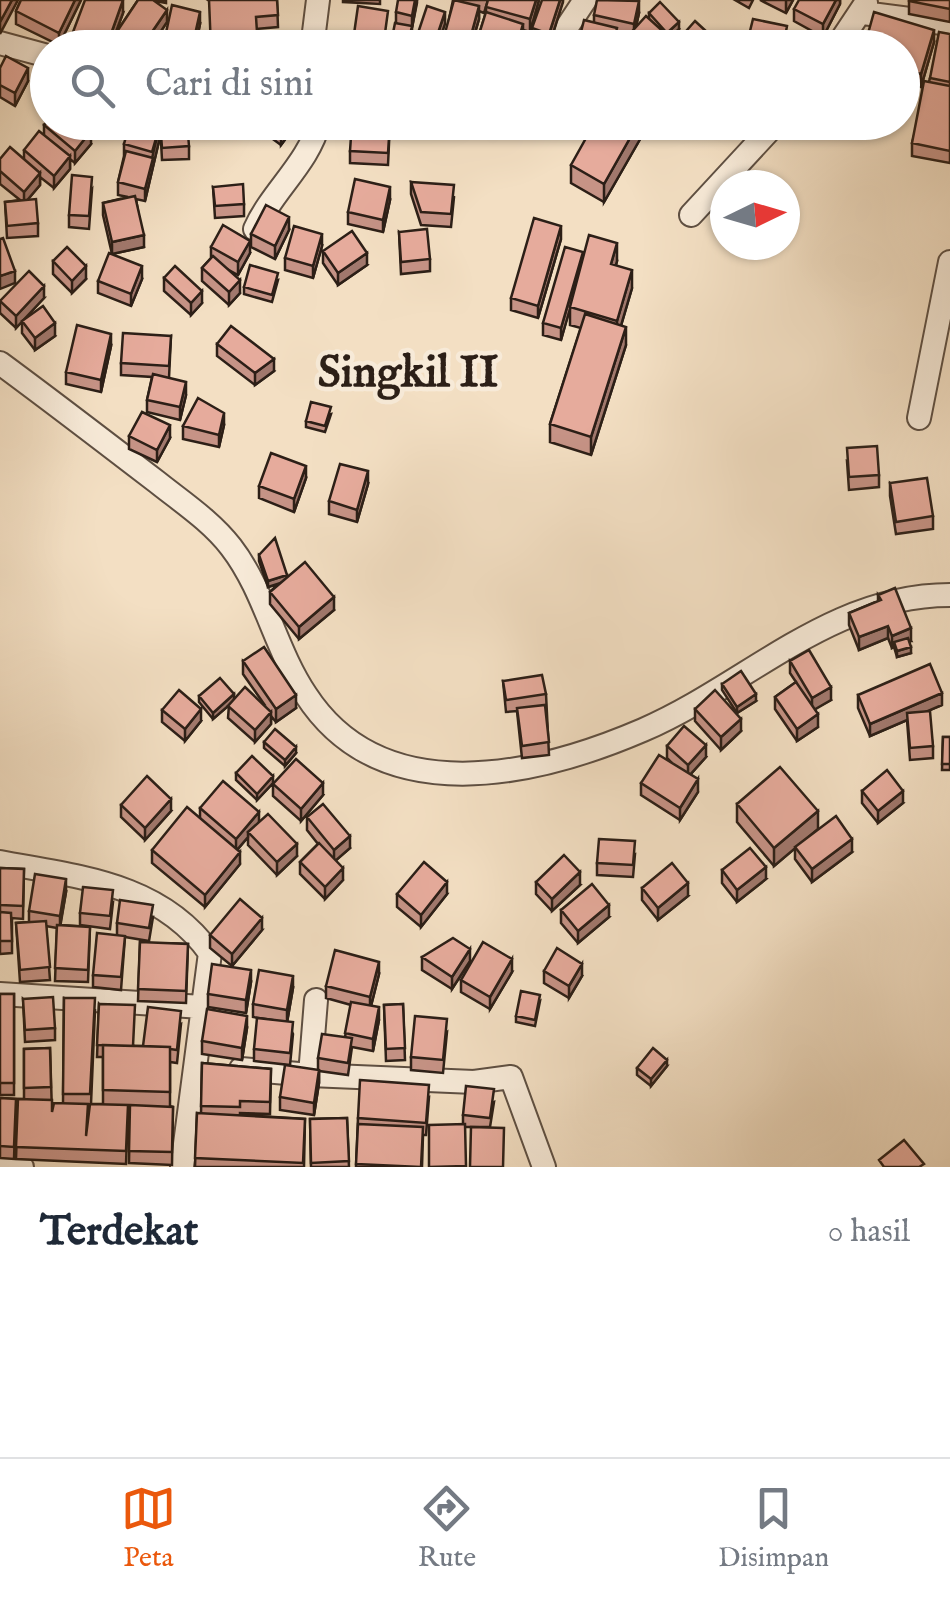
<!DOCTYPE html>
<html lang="id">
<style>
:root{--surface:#fff;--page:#f6f6f7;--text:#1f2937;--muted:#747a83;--line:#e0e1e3;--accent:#ea580c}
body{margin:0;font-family:"IM FELL English",serif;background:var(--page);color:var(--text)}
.compass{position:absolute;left:710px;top:170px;width:90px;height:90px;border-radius:50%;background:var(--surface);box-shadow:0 2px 8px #0004;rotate:85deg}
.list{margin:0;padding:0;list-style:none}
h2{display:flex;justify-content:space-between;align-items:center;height:130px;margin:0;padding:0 40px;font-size:42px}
h2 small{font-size:32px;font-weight:400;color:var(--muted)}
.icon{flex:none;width:55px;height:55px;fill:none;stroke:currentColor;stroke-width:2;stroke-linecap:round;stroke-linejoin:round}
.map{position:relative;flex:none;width:950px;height:1167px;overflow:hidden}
.search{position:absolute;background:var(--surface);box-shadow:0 2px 8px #0004;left:30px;right:30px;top:30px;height:110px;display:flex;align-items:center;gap:25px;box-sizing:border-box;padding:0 35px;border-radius:55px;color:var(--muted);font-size:38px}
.sheet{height:290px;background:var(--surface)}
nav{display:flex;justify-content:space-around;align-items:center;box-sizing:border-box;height:140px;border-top:2px solid var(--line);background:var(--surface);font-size:28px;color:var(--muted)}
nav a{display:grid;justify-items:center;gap:5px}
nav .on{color:var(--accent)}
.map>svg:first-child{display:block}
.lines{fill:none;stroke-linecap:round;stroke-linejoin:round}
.minor-casing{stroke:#5e4f42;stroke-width:26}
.minor{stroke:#f7ead8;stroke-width:22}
.wall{fill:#c69386;stroke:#2c1f17;stroke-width:2.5}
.shaded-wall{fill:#a1786d;stroke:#2c1f17;stroke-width:2.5}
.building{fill:#e6ab9c;stroke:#2c1f17;stroke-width:2.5}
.labels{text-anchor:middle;stroke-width:9;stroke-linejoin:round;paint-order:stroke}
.district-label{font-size:45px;font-weight:bold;fill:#2c1f17;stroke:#f7ead8}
</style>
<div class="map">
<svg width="950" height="1167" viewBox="0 0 950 1167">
<rect width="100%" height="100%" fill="#f3dfc3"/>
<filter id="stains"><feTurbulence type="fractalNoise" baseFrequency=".002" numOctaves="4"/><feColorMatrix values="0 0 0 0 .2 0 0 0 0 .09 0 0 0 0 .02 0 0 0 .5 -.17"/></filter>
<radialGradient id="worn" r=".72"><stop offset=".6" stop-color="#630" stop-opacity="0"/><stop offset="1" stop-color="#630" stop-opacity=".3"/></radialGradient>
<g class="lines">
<defs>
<path id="minor" d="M863 13 950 24
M0 43 48 56
M312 48 318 0
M553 48 585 0
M836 48 866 3
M691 215 777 122
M255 229C272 191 309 163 319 122
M0 363C53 402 105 442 157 482 182 502 211 521 231 547 265 591 275 649 306 695 382 812 536 776 643 730 747 685 830 595 950 595
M919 418 950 262
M0 862C79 877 160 883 210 953L182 1167
M0 994 202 1007
M241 1069 310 1075 316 1000
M310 1075 474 1082 511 1077 544 1167
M0 1165 22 1167"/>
</defs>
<use href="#minor" class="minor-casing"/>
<use href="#minor" class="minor"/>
</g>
<path class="wall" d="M21 0H81L59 45 16 24V11Z
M138 0H166V3L155 1 167 22 150 48H120L116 45V33Z
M208 0H277L278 27 256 29Z
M343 0H380V4L343 2Z
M417 0 412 28V38L396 23V12Z
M453 0H488L484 13 479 11V19L471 48H443Z
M539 0 530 32 523 30V36L520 48H477V41L486 12V7Z
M563 0 549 46 532 40V28Z
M735 0H753L749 8Z
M760 0H793L786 13Z
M840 0V4L823 37 794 21V9Z
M909 0H950V22L909 14Z
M123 13 110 48H70V40Z
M639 13 636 26 649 19V13L679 29 667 39V47L617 33 616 48H579V40L594 23V15Z
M200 24 195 48H164V42Z
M950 34V163L912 156V143L930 78Z
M934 42 921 87 914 84 907 116 902 115V48Z
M0 68 28 81 15 106 0 97Z
M160 122 189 146V159L162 160Z
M258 122H298L281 145 258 128Z
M390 122 388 165 350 163V151Z
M643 122V134L604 202 571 183V165Z
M44 125 91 144 75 163 70 159V169L54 188 40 177V185L28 199 38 223V236L7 238 5 202 20 200 0 184V159H24V150L44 135Z
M159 141 145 201 136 199 144 247 112 254 103 215V203L128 197 118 195V182L124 156V144Z
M411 182 454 197 451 227 421 225 411 194Z
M213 187 244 204V216L215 218Z
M92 189 89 229 69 227V215Z
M390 200 383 232 348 224V212Z
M289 230 275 259 251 247V234Z
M399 232 430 259V271L401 274Z
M561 239 538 318 511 310V298Z
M322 246 313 278 285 270V258Z
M211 247 250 253 238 275 227 269 240 293 229 305 202 281V268L211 258Z
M323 251 367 265 338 285 323 263Z
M583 259 617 261 616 265 632 288 621 326 626 345 591 455 550 442V424L581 328 570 325V307L561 340 543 335V323Z
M53 261 86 279 72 293 53 274Z
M164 278 202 303 191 315 164 291Z
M142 279 131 306 98 293V281Z
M278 280 272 302 244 294V287Z
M44 298 24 319 55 336 35 350 22 333V321L16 328 0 313V301Z
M171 336 169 378 186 395 180 420 147 412V400L152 377 121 375V363Z
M217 344 274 371 255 385 217 356Z
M111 346 101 392 66 384V372Z
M331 414 325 432 306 427V421Z
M224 425 219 447 183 439V426Z
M129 436 170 438 157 462 129 449Z
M847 461 879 475V487L849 490Z
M306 478 294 512 259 498V486Z
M890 483 933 516V529L896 534 890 496Z
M368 484 357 522 329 514V501Z
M259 555 287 577 334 610 299 639 270 604V592L278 584 268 587 259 561Z
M878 595 911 641H909L911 653 897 657 894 647 892 648 888 638 859 650 849 625V613L878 601Z
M243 661 296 708 276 722 271 716V724L255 742 228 718 229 705 213 719 199 702V696L264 704 243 674Z
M790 661 831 700 814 709 818 727 797 741 775 709V697L796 682 790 673Z
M503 681 546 694 549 755 522 758 517 711 506 712Z
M722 684 756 701 737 713 722 690Z
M858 695 942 705 927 711 933 746V758L910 760 907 720 870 736 858 708Z
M695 709 741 731 721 750 695 721Z
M162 710 201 721 185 741 162 722Z
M943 737H950V770H942Z
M264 742 296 753 285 766 264 748Z
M667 746 706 757 690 775 698 792 680 820 641 795V783L671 762 667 758Z
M236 773 273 783 257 800 236 780Z
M273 784 323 795 301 821 273 796Z
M862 791 903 803 878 823 862 803Z
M737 804 818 829 809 836 852 852 812 882 795 859V848L774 866 737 822Z
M121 805 171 811 145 840 121 817Z
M200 808 259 822 297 856 277 875 248 845V837L238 849 240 864 205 907 152 863V850L200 818Z
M307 817 350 848 336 860 343 880 325 899 300 874V862L318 844 307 830Z
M635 854 633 877 597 875V863Z
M0 868 24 869 23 919 12 918V953L0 954Z
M722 870 766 879 737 902 722 883Z
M536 882 580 885 552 911 536 894Z
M642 888 688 896 658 920 642 900Z
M66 892 60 925 90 927 88 982 55 981 57 928 46 926 50 980 20 982 16 923 29 922V911Z
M397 894H447L421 927 397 907Z
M113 902 110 929 80 925V913Z
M561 910 609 917 578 943 561 923Z
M153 917 149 941 125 937 121 990 93 987V975L117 935V923Z
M262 930 232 966 210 948V935Z
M140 942 188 944 186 1003 138 1001Z
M422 957 470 961 452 989 422 970Z
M544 971 582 976 569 998 544 983Z
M512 972 490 1009 461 992V980Z
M379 974 371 1006 379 1020 373 1051 352 1047 348 1075 319 1071V1083L314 1115 280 1110V1097L318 1070V1058L345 1037 351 1005 326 998V986Z
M251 982 246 1013 208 1007V994Z
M293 988 287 1022 293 1034 290 1065 254 1061V1049L272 1020 253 1017V1004Z
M0 994H14V1095H0Z
M64 998 95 1010 91 1104H103V1057H97L99 1004 134 1046H143L181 1024 177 1063 170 1062V1106L173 1107 172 1165 129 1163 130 1109H128L126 1164 16 1159 18 1099H24V1049L50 1048 52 1112 63 1103Z
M23 999 55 1028V1040L25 1042Z
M540 1001 535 1026 516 1022V1016Z
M403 1004 405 1060 386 1061 384 1005Z
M247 1028 242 1060 202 1054V1041Z
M447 1032 443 1073 411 1070V1057Z
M202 1063 271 1069 270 1114 240 1113V1115L305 1119 304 1167H195L197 1113 201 1114Z
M667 1066 651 1086 637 1075V1068Z
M429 1097 426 1135H423L422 1167H356L358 1118Z
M0 1098 16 1099 14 1159 0 1158Z
M494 1102 490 1127H465L463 1124V1115Z
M347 1118 349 1167H311L310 1119Z"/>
<path class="shaded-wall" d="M12 0H18L0 34V22Z
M75 0H81L59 45V33Z
M123 0V13L110 48H106Z
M415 0H417V3L412 28V16Z
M536 0H539L530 32V19Z
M560 0H563V2L549 46V34Z
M786 0H793L786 13Z
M836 0H840V4L823 37V24Z
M639 1V13L634 36V24Z
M479 6V19L470 48V39Z
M167 10V22L150 48H141Z
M200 12V24L195 48H192Z
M445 12V24L437 48H433Z
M679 22V29L667 40V33Z
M523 24V36L520 48H516Z
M934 30V42L921 87V74Z
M709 34V41L703 48H698Z
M667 35V48H655Z
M28 68V81L15 106V93Z
M914 78V90L907 116V104Z
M289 122H298L281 145V133Z
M639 122H643V134L604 202V184Z
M159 128V141L145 201V189Z
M91 131V144L75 163V151Z
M70 156V169L54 188V176Z
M40 173V185L24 204V192Z
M390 187V200L383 232V220Z
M289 217V230L275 259V246Z
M561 226V239L538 318V306Z
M322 234V246L313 278V266Z
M144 235V247L112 254V242Z
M250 241V253L238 275V262Z
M617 243V261L611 282V264Z
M583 252V264L561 340V328Z
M367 253V265L338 285V273Z
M86 266V279L72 293V281Z
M142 266V279L131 306V294Z
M632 270V288L617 339V321Z
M15 271V283L0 289V276Z
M240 280V293L229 305V292Z
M44 286V298L16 328V316Z
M202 291V303L191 315V303Z
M55 323V336L35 350V338Z
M626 327V345L591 455V437Z
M111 334V346L101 392V380Z
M274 359V371L255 385V373Z
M186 382V395L180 420V407Z
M224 413V425L219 447V435Z
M170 425V438L157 462V450Z
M306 466V478L294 512V499Z
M368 471V484L357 522V510Z
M287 575V581L268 587V581Z
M334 597V610L299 639V627Z
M888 626V638L859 650V637Z
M911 628V641L896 647 894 642V647L892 648V636Z
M911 647V653L897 657V651Z
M831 687V700L812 711V698Z
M942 693V705L870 736V724Z
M234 694V701L213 719V713Z
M756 694V701L737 713V707Z
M296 695V708L276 722V709Z
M201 709V721L185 741V729Z
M271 712V724L255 742V730Z
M818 714V727L797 741V729Z
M741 719V731L721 750V737Z
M706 745V757L688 777V765Z
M296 747V753L285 766V760Z
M273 776V783L257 800V794Z
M698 779V792L680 820V808Z
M323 783V795L301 821V809Z
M903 791V803L878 823V811Z
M171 799V811L145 840V828Z
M818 811V829L774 866V848Z
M259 812V824L248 832V837L236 851V839Z
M350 836V848L334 862V850Z
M852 839V852L812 882V869Z
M297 844V856L277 875V862Z
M240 852V864L205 907V895Z
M766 867V879L737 902V890Z
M343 868V880L325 899V887Z
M580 872V885L552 911V899Z
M66 879V892L60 928V916Z
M447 882V894L421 927V915Z
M688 883V896L658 920V908Z
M609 905V917L578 943V931Z
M262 918V930L232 966V954Z
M470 949V961L452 989V977Z
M512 959V972L490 1009V997Z
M379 962V974L370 1010V997Z
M582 964V976L569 998V986Z
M251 970V982L246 1013V1000Z
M293 976V988L287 1023V1010Z
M379 1007V1020L373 1051V1039Z
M247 1016V1028L242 1060V1048Z
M667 1060V1066L651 1086V1079Z
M319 1070V1083L314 1115V1103Z"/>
<path class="building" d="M0 0H12L0 22Z
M21 0H75L59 33 16 11Z
M85 0H123L106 48H90L70 40Z
M138 0H153L167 10 141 48H138L116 33Z
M209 0H277L278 15 256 17 258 47 211 48Z
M398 0H415L412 16 396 12Z
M454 0 479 6 470 39 445 33Z
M488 0H536L530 19 486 7Z
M542 0H560L549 34 532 28Z
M597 0 639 1 634 24 594 15Z
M799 0H836L823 24 794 9Z
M909 0H950V9L909 1Z
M660 2 679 22 667 33 649 13Z
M172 5 200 12 192 48 164 42Z
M358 6 388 11 383 48H352Z
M427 6 445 12 433 48 415 42Z
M486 12 523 24 516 48H497L477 41Z
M874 12 934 30 921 74 902 69V48H864Z
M646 16 667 35 655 48H617Z
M753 19 787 26 783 48H767L747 43Z
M584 20 617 28 613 48 579 40Z
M695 21 709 34 698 48H674L673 46Z
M395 23 412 26 407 48H390Z
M939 32 950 34V82L930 78Z
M444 43 461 48H443Z
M6 56 28 68 15 93 0 85V68Z
M902 75 914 78 907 104 902 102Z
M924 81 950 86V151L912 143Z
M48 121V122H80L91 131 75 151 44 125Z
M130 122H138L159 128 152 152 124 144Z
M160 122H187L189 146 162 148Z
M267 122H289L281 133Z
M352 122H390L388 153 350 151Z
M595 122H639L604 184 571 165Z
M39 131 70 156 54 176 24 150Z
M10 147 40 173 24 192 0 171V159Z
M126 151 153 158 145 189 118 182Z
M72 175 92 177 89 216 69 215Z
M355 179 390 187 383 220 348 212Z
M411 182 454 185 451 214 421 212Z
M243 184 244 204 215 206 213 187Z
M135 196 144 235 112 242 103 203Z
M36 199 38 223 7 226 5 202Z
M266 205 289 217 275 246 251 234Z
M534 218 561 226 538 306 511 298Z
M223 225 250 241 238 262 211 247Z
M294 226 322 234 313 266 285 258Z
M427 229 430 259 401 262 399 232Z
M352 231 367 253 338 273 323 251Z
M589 235 617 243 611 264 632 270 617 321 570 307Z
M3 238 15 271 0 276V239Z
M67 247 86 266 72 281 53 261Z
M565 247 583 252 561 328 543 323Z
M109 253 142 266 131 294 98 281Z
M213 256 240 280 229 292 202 268Z
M250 265 278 273 272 295 244 287Z
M175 266 202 291 191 303 164 278Z
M29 271 44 286 16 316 0 301Z
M43 306 55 323 35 338 22 321Z
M585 314 626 327 591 437 550 424Z
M77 325 111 334 101 380 66 372Z
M231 326 274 359 255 373 217 344Z
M123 333 171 336 169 366 121 363Z
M153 374 186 382 180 407 147 400Z
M198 398 224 413 219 435 183 426Z
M311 402 331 407 325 426 306 421Z
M142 412 170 425 157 450 129 436Z
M877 446 879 475 849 477 847 448Z
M271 453 306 466 294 499 259 486Z
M340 464 368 471 357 510 329 501Z
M927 478 933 516 896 522 890 483Z
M275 538 287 575 268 581 259 555Z
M305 562 334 597 299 627 270 592Z
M895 588 911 628 892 636 888 626 859 637 849 613 881 600 878 595Z
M908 638 911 647 897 651 894 642Z
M264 647 296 695 276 709 243 661Z
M809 650 831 687 812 698 790 661Z
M930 664 942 693 870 724 858 695Z
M741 671 756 694 737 707 722 684Z
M542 675 546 694 506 700 503 681Z
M220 678 234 694 213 713 199 696Z
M796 682 818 714 797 729 775 697Z
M245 687 271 712 255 730 228 706Z
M179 690 201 709 185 729 162 710Z
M715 690 741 719 721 737 695 709Z
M545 705 549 742 522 746 517 708Z
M930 711 933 746 910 748 907 713Z
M684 726 706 745 688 765 667 746Z
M275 729 296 747 285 760 264 742Z
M943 737H950V764H942Z
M659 755 698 779 680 808 641 783Z
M252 756 273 776 257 794 236 773Z
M296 759 323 783 301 809 273 784Z
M780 767 818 811 774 848 737 804Z
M887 770 903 791 878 811 862 791Z
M147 776 171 799 145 828 121 805Z
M223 781 259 812 236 839 200 808Z
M323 804 350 836 334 850 307 817Z
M187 807 240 852 205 895 152 850Z
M268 814 297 844 277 862 248 832Z
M836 816 852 839 812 869 795 847Z
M599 839 635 841 633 865 597 863Z
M319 843 343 868 325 887 300 862Z
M750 848 766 867 737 890 722 870Z
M564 855 580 872 552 899 536 882Z
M424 862 447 882 421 915 397 894Z
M672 863 688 883 658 908 642 888Z
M0 868 24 869 23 906 0 905Z
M35 874 66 879 60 916 29 911Z
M592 884 609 905 578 931 561 910Z
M83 887 113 890 110 916 80 913Z
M240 899 262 918 232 954 210 935Z
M120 900 153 905 149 928 117 923Z
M0 912 11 913 12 941H0Z
M46 921 50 967 20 970 16 923Z
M57 925 90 927 88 970 55 968Z
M97 933 125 936 121 977 93 975Z
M453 938 470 949 452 977 422 957Z
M140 942 188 944 186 991 138 989Z
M483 942 512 959 490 997 461 980Z
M557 948 582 964 569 986 544 971Z
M335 950 379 962 370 997 326 986Z
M212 964 251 970 246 1000 208 994Z
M259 970 293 976 287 1010 253 1004Z
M521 991 540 995 535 1020 516 1016Z
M0 994H14V1083H0Z
M53 997 55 1028 25 1030 23 999Z
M64 998H95L90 1094H63Z
M351 1002 379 1007 373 1039 345 1033Z
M99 1004 135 1005 133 1046 97 1045Z
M403 1004 405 1048 386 1049 384 1005Z
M148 1007 181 1011 177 1050 170 1049V1047L143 1046Z
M207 1009 247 1016 242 1048 202 1041Z
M415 1016 447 1019 443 1060 411 1057Z
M257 1018 293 1022 290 1053 254 1049Z
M322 1034 352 1038 348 1063 318 1058Z
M103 1045 170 1047V1092L103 1090Z
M50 1048 51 1087 24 1088V1049Z
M653 1048 667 1060 651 1079 637 1068Z
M202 1063 271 1069 270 1102 240 1101V1107L201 1106Z
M285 1065 319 1070 314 1103 280 1097Z
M360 1080 429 1085 426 1123 358 1118Z
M466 1086 494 1089 490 1118 463 1115Z
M0 1098 16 1099 14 1147 0 1146Z
M18 1099 52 1100V1112L54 1103 88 1104 86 1136 90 1104 128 1105 126 1151 16 1147Z
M130 1105 173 1107 172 1152 129 1151Z
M197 1113 305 1119 303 1163 195 1158Z
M347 1118 349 1161 311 1163 310 1119Z
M358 1124 423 1127 421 1167 356 1164Z
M465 1124 466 1166 429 1167V1125Z
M471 1127 504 1128 503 1167H470Z
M904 1140 924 1164 919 1167H884L879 1160Z"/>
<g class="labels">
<g class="district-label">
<text x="408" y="386">Singkil II</text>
</g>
</g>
<rect width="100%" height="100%" filter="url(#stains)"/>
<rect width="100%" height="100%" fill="url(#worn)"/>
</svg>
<svg class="compass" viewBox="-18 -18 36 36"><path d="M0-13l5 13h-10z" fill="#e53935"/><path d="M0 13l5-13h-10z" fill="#747a83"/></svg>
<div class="search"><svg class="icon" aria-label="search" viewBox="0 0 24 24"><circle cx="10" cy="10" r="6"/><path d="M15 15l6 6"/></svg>Cari di sini</div>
</div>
<section class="sheet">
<h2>Terdekat<small>0 hasil</small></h2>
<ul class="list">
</ul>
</section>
<nav>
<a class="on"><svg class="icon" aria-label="map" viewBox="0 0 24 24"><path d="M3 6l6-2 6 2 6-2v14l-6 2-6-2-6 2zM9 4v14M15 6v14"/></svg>Peta</a>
<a><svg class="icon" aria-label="directions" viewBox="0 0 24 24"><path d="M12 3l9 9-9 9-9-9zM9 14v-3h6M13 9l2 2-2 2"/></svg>Rute</a>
<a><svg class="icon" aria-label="saved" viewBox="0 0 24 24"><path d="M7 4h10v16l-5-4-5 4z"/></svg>Disimpan</a>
</nav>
